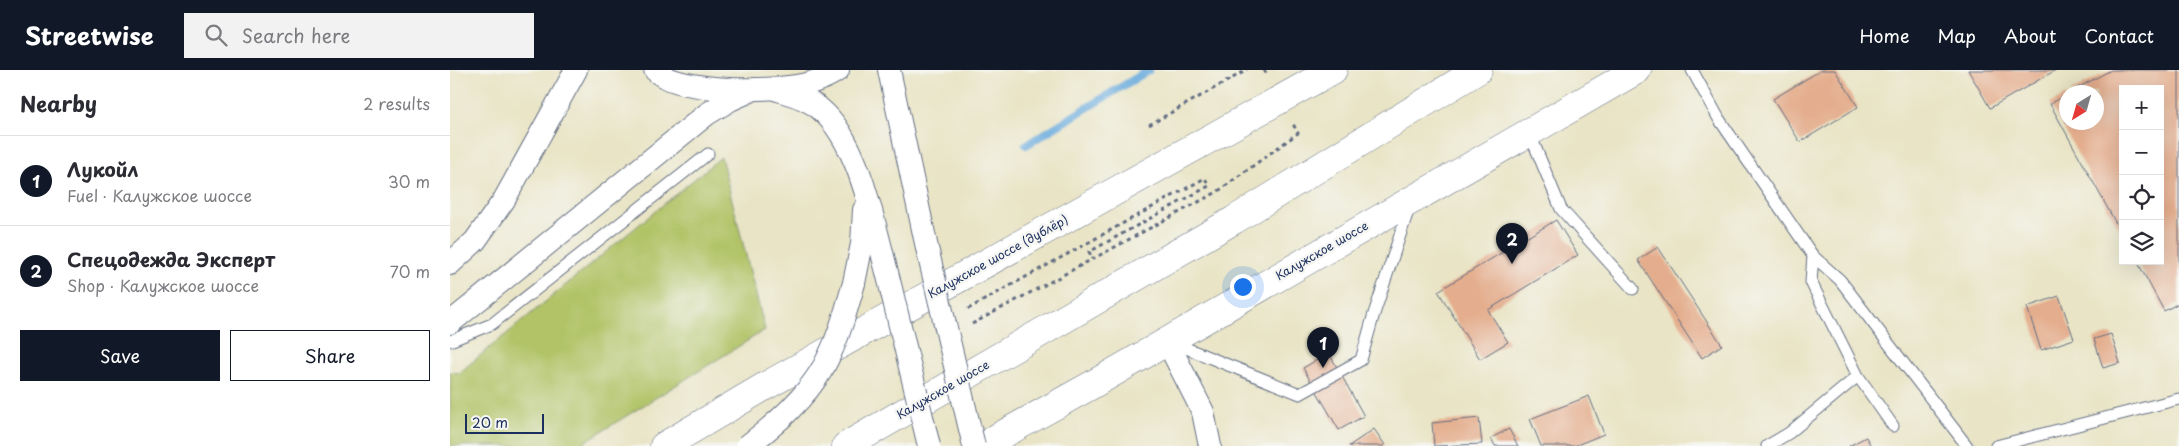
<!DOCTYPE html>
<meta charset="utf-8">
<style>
:root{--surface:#fff;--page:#f2f2f3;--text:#2b2b33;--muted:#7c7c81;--line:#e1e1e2;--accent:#111827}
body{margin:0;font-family:"Playpen Sans",sans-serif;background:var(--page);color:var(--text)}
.controls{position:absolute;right:15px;top:15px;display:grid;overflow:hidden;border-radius:0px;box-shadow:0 5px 20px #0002}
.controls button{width:45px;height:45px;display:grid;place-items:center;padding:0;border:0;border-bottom:1px solid var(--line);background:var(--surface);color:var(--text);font:25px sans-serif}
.compass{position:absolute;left:1609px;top:15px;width:45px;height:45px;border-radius:50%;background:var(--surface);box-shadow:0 5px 20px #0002;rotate:217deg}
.scale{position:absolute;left:15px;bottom:12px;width:79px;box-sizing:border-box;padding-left:5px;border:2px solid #1b2f5e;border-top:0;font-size:14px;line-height:18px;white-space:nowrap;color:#1b2f5e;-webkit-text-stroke:4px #f6f6f2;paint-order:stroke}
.you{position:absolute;left:792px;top:216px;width:18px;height:18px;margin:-12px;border:4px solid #fff;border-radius:50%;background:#1a73e8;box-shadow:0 0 0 8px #1a73e833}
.badge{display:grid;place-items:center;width:32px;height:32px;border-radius:50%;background:var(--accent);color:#fff;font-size:16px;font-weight:700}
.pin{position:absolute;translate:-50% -41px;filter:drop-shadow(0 1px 2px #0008)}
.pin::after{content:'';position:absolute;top:26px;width:18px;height:15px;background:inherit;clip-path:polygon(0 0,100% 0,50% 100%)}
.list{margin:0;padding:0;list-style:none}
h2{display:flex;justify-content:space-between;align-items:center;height:65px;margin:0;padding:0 20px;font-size:21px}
h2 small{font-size:16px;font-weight:400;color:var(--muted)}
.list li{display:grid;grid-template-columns:32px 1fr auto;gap:15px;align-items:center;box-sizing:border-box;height:90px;padding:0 20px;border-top:1px solid var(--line)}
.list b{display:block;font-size:19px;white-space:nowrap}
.list p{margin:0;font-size:16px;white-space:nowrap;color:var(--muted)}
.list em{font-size:16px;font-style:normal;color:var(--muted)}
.actions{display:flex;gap:10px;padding:15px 20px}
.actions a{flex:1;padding:11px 0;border:1px solid var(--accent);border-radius:0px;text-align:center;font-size:18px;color:var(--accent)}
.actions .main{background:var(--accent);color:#fff}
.icon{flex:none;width:28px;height:28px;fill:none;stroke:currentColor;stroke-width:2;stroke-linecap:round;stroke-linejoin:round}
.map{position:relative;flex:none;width:1729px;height:376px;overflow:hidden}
header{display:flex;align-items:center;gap:30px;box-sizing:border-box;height:70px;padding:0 25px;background:var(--accent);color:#fff}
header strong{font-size:24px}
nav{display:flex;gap:28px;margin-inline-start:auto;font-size:18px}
.search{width:350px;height:45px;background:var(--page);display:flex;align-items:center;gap:12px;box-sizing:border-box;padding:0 18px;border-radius:0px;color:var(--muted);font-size:19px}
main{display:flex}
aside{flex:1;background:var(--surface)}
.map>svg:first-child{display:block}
.green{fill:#b1c366;stroke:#667962}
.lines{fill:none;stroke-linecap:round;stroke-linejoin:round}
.stream{stroke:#67aadc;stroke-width:8}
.building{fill:#e4ad8d}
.lane-casing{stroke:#636e82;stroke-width:13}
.street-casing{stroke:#636e82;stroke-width:24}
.highway-casing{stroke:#636e82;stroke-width:29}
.path{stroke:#636e82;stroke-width:3;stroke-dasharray:4 4;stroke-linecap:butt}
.lane{stroke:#fff;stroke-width:11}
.street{stroke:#fff;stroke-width:22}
.highway{stroke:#fff;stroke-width:28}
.street-bridge-casing{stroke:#636e82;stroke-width:24;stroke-linecap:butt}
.street-bridge{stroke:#fff;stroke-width:22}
.labels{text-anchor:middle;stroke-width:5;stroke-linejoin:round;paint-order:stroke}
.street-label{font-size:12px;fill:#1b2f5e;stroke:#f6f6f2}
</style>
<header>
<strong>Streetwise</strong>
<div class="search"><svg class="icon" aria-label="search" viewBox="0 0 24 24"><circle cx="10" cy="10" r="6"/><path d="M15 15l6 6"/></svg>Search here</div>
<nav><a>Home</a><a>Map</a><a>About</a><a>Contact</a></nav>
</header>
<main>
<aside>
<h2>Nearby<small>2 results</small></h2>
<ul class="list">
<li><span class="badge">1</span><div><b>Лукойл</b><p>Fuel · Калужское шоссе</p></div><em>30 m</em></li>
<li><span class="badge">2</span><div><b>Спецодежда Эксперт</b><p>Shop · Калужское шоссе</p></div><em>70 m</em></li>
</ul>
<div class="actions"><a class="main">Save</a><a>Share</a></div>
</aside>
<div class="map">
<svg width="1729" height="376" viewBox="0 0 1729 376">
<rect width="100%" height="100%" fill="#f6f6f2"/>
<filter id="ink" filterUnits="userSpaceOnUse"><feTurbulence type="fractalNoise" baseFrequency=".02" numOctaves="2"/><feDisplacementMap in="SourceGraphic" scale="10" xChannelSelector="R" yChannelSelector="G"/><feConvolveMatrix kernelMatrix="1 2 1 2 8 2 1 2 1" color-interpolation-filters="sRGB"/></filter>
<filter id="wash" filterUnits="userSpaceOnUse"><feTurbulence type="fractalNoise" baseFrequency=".0096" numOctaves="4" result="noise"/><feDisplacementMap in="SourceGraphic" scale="20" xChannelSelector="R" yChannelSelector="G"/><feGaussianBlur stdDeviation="1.12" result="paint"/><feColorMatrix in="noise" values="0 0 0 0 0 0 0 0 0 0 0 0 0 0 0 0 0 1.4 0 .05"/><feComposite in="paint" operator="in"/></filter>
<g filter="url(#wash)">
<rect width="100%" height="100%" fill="#e9e4c5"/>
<path class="green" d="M271 87 315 260 128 376H0V302L9 303Z"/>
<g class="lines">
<path class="stream" d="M576 75 699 0"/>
</g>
<g id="blocks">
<path class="building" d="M1371 0H1385L1408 37 1350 72 1323 29Z
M1518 0H1606L1540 38Z
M1661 0H1729V233L1714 241 1687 191H1710V19H1673V166L1600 34 1616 25V52H1646V22H1620Z
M1106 150 1128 185 1038 240 1058 272 1030 289 988 221Z
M1208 177 1272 275 1252 288 1188 190Z
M1609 226 1624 269 1591 280 1577 237Z
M1661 264 1670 293 1653 298 1644 269Z
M879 283 914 346 889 360 853 298Z
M1139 326 1154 364 1124 376H1091L1080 349Z
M1029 348 1032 374 984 376 982 353Z
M924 359 935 375 933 376H899Z
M1059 359 1068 376H1045L1041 368Z
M1416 367 1421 376H1399Z"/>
</g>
</g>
<g filter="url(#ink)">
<use href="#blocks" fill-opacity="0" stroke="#636e82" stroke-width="1"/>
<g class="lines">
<defs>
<path id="lane" d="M1242 0 1269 49 1363 186 1361 212 1408 306 1443 356
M1079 62 1111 139 1183 219
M1363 186 1390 210 1517 376
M0 271 42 254 258 84
M721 272 850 324 911 290 923 247 960 135
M1317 376 1339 363 1408 306
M1546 376 1729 329"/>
<path id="street" d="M205 0C227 24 330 22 360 13 370 10 380 6 388 0
M439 0 477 178
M325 19C340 24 357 28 370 39 409 71 424 154 437 202
M0 194 25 171 54 130 126 0
M404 213 412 174 414 140
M0 253 257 44 280 30 305 19
M717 271 753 342 760 376"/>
<path id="highway" d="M214 376 312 318 883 0
M396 376 784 150 1028 0
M532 376 640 316 1187 0"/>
</defs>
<use href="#lane" class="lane-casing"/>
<use href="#street" class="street-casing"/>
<use href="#highway" class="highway-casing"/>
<path class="path" d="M814 0 818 6
M699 55 797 0
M518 239 755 108 759 116 639 182 643 189
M522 254 767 122 848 63 843 54"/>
<use href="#lane" class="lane"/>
<use href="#street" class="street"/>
<use href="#highway" class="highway"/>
<defs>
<path id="street-bridge" d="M477 178 524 376
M437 202 479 376
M297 376C326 354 355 329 374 296 388 270 396 241 404 213"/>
</defs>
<use href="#street-bridge" class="street-bridge-casing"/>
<use href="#street-bridge" class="street-bridge"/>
</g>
</g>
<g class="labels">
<g class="street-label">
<text transform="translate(872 181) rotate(-30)" y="4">Калужское шоссе</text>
<text transform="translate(548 187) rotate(-29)" y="4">Калужское шоссе (дублёр)</text>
<text transform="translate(493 320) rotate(-30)" y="4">Калужское шоссе</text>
</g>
</g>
</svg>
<div class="controls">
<button>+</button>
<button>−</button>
<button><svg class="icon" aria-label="locate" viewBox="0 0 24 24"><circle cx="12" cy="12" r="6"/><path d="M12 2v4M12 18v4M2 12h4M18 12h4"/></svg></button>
<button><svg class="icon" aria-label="layers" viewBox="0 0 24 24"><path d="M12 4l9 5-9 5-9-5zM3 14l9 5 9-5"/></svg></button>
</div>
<svg class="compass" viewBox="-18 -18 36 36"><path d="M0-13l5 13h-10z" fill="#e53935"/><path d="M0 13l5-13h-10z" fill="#7c7c81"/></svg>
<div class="scale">20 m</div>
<div class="you"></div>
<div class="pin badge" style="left:873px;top:298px">1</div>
<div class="pin badge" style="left:1062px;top:194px">2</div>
</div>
</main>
